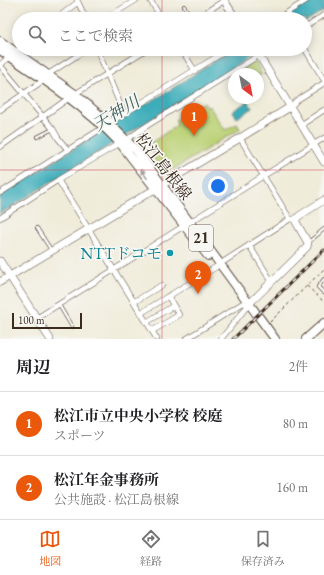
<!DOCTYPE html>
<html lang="ja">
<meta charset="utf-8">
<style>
:root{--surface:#fff;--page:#f2f2f2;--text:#202124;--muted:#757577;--line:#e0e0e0;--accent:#ea580c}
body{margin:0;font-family:"EB Garamond","Noto Serif JP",serif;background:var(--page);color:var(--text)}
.compass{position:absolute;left:228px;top:68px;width:36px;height:36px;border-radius:50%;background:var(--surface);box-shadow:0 2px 10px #0003;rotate:148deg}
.scale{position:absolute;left:12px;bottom:10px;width:70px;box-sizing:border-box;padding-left:4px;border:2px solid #3b2a1e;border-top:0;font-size:11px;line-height:14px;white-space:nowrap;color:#3b2a1e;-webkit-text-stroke:3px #f6f6f2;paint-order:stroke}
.you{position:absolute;left:218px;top:186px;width:14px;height:14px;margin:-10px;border:3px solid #fff;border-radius:50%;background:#1a73e8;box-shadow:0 0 0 6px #1a73e833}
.badge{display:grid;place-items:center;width:26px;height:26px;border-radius:50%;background:var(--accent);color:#fff;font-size:13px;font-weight:700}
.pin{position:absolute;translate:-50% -33px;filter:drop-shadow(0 1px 2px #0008)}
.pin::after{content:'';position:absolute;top:21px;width:14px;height:12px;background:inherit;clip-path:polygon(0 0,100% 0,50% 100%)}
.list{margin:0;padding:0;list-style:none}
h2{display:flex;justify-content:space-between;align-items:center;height:52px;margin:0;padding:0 16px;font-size:17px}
h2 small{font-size:13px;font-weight:400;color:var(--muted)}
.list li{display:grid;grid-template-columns:26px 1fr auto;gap:12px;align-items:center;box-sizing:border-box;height:64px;padding:0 16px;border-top:1px solid var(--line)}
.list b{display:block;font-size:15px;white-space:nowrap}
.list p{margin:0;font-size:13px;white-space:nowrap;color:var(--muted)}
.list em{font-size:13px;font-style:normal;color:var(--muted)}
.icon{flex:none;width:22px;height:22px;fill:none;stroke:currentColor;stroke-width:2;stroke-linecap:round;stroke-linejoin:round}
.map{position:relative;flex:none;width:324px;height:339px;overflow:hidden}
.search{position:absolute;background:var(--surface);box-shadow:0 2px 10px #0003;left:12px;right:12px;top:12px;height:44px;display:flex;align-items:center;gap:10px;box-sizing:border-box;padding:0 14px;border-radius:22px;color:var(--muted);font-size:15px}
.sheet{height:180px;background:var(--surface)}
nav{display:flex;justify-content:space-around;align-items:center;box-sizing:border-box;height:56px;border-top:1px solid var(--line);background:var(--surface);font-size:11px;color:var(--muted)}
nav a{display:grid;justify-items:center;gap:2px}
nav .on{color:var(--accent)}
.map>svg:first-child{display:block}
.green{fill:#bcd277;stroke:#7c7e4a}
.water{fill:#3eadba;stroke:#3c6c6c}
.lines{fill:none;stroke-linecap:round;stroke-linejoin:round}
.lane-casing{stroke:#56473a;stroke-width:4}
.street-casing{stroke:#56473a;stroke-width:6}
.secondary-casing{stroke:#56473a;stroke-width:8}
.primary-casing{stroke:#56473a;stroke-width:10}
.path{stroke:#56473a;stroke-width:1;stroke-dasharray:3 3;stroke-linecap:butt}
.lane{stroke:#fff;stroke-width:2.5}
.street{stroke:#fff;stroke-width:5}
.secondary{stroke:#fff;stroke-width:7}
.primary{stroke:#fff;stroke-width:8}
.rail-casing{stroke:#3b2a1e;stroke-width:3}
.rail{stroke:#f6f6f2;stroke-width:1.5;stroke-dasharray:4.5;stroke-linecap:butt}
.oneway{fill:#a79f9a}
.grid{fill:none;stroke:#d1495b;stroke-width:1;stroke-opacity:0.55}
.culture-dot{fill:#0f9aa8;stroke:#f6f6f2;stroke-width:1.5}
.labels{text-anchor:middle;stroke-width:3.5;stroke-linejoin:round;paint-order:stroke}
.shield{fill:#f6f6f2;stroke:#73675e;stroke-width:1}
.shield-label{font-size:15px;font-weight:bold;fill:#3b2a1e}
.street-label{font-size:16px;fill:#3b2a1e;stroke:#f6f6f2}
.culture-label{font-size:16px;fill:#0d838f;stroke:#f6f6f2;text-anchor:end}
.water-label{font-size:17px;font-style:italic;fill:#3c5e5c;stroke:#f6f6f2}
</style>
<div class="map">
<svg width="324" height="339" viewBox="0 0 324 339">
<rect width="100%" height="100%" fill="#f6f6f2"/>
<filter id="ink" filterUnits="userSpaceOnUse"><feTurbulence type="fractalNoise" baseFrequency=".025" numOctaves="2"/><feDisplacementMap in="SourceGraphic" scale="8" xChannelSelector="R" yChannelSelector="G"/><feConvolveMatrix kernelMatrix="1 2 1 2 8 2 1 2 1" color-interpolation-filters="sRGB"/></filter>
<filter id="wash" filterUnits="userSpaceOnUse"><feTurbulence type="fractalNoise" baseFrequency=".012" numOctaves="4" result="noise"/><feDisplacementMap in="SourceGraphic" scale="16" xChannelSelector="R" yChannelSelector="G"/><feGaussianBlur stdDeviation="0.9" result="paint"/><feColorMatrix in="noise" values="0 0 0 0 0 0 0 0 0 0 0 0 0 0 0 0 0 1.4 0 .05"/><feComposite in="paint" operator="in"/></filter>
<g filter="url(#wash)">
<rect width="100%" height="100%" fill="#f0ecda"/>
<path class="green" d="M252 62 256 63 262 74 258 77V74H243L240 70Z
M204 102 207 107 209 106 225 130 237 124 240 129 169 172 162 168 153 158 155 155 152 150 151 143 177 125 175 120Z"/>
<path class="water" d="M313 0H324V10L305 22V19H282L305 5 307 2 308 3Z
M233 49H263L0 214V196L119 119 162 95Z
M248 101 252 108 237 118 233 111Z"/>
</g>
<g filter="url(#ink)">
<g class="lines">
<defs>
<path id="lane" d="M184 6 192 19
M37 137 53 129
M37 228 51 250
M309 242 324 229
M324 279 318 287 324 293
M59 305 72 327"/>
<path id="street" d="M77 0 86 19
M150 0 162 19
M56 19 78 2
M105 19 136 0
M195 19 225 0
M277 19 307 0
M305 27 324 15
M97 49 124 114
M181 49 195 71
M305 49 324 80
M0 65 53 129 58 138 68 150
M0 65 19 49
M47 75 87 49
M75 94 147 49
M290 107 297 100 324 83
M0 110 44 80
M109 123 229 49
M301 125 324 110
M240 138 290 219H296
M126 140 145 127 269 49
M0 147 69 98
M58 180 157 339
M0 193 104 127
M0 218 58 180 120 143
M249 245 272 282
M220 264 290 219
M134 302 162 285
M141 313 216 267
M37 318 324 138
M147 322 173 306
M152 331 179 315 168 296
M186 339 243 303 249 304
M221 339 249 304"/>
<path id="secondary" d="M224 0 236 19
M255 49 324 162
M0 261 50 339
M0 282 240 138 290 107
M249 304 307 247 308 243 296 222V219L299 216 324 200"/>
<path id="primary" d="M0 41 75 94 109 123 136 150 190 223 275 339
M0 50C42 78 85 106 120 143L208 256
M306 339 324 323"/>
</defs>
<use href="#lane" class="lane-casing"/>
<use href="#street" class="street-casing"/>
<use href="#secondary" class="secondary-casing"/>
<use href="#primary" class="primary-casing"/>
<path class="path" d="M307 286 324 302
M270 322 324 269"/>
<use href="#lane" class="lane"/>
<use href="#street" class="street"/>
<use href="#secondary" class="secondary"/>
<use href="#primary" class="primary"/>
<defs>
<path id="rail" d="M233 339 324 250"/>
</defs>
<use href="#rail" class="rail-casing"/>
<use href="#rail" class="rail"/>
</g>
<defs><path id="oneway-solid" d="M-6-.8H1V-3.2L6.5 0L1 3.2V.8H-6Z"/></defs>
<use class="oneway" href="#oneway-solid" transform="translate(144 174) rotate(-126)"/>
</g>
<path class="grid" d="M162 0V19M162 49V339M0 170H324"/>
<circle class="culture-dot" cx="170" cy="253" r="4"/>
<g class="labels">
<rect class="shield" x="189" y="225" width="24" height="26" rx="3"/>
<g class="shield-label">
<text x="201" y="243">21</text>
</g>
<g class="street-label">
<text transform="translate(164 166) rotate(52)" y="6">松江島根線</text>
</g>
<g class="culture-label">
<text x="162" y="259">NTTドコモ</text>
</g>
<g class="water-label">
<text transform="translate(116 113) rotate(-32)" y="6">天神川</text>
</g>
</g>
</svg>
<svg class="compass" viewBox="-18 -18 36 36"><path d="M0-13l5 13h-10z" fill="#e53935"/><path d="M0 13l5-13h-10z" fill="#757577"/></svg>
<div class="scale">100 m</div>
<div class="you"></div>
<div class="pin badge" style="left:194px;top:136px">1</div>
<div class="pin badge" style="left:198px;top:294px">2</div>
<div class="search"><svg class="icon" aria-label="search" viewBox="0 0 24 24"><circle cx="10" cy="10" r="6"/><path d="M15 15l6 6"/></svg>ここで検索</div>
</div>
<section class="sheet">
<h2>周辺<small>2件</small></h2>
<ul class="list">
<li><span class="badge">1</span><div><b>松江市立中央小学校 校庭</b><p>スポーツ</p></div><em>80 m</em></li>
<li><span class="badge">2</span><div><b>松江年金事務所</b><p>公共施設 · 松江島根線</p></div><em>160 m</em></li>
</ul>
</section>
<nav>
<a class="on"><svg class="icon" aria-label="map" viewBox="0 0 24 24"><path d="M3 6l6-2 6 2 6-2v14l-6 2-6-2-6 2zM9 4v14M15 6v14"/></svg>地図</a>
<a><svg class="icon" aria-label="directions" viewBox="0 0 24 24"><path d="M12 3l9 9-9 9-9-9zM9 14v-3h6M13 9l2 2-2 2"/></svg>経路</a>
<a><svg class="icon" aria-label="saved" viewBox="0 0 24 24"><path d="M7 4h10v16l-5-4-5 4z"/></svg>保存済み</a>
</nav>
